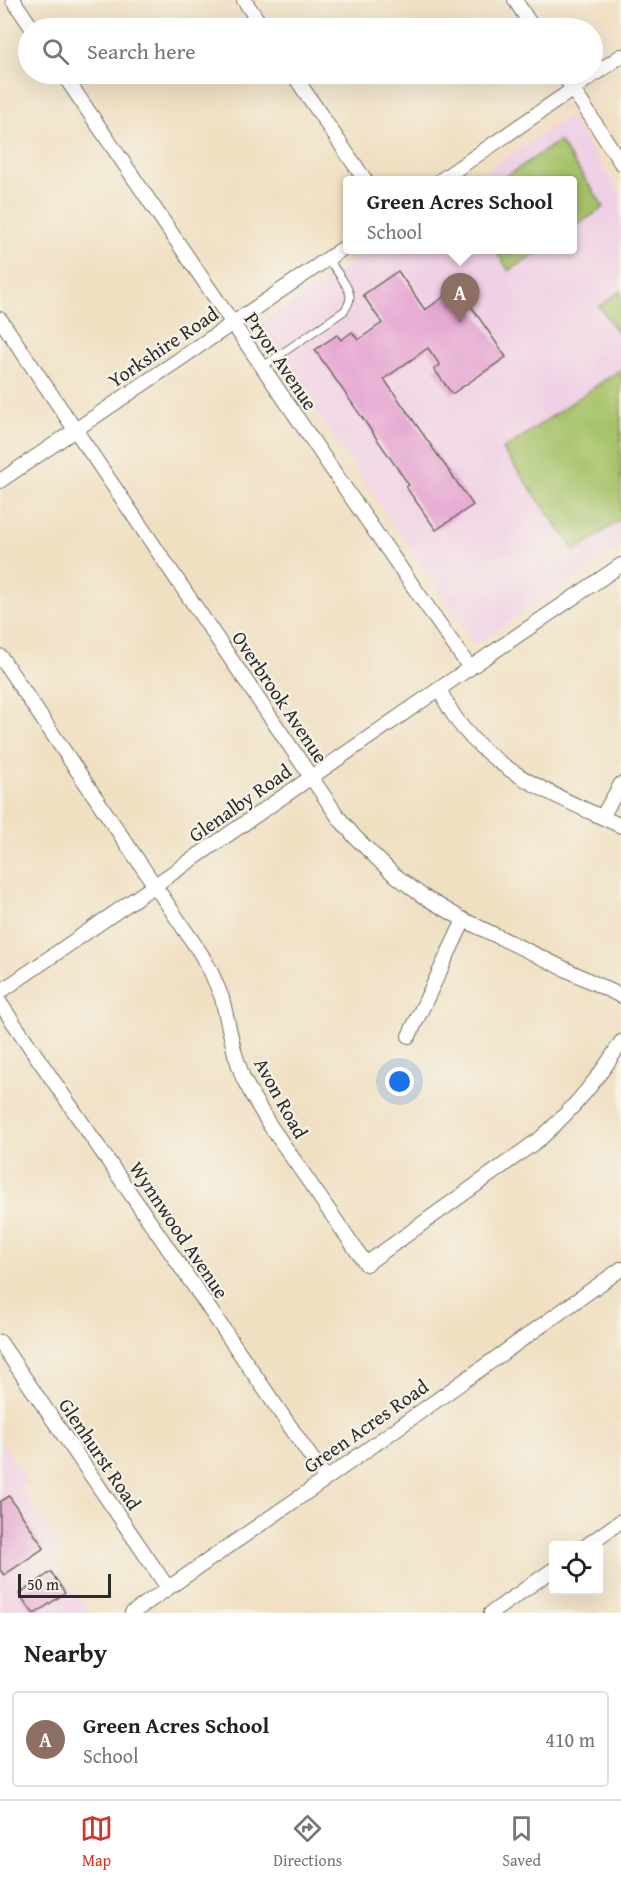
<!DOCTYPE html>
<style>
:root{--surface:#fff;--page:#f2f2f2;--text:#222;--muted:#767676;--line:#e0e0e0;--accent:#d93025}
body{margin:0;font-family:"Gentium Book Plus",serif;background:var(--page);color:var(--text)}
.controls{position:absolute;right:18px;bottom:18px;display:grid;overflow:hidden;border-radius:6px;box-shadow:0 6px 24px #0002}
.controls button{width:54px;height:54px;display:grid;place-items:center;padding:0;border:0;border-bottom:2px solid var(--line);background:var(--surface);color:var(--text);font:30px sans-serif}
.scale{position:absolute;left:18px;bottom:15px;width:93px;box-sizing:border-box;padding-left:6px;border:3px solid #2b2b2b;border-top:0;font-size:16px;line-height:21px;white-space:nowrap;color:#2b2b2b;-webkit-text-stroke:4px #f7f3e8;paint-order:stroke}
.you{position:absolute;left:400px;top:1082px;width:21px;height:21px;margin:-15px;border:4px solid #fff;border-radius:50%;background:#1a73e8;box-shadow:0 0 0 9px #1a73e833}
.badge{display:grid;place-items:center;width:39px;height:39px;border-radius:50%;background:var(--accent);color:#fff;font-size:20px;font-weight:700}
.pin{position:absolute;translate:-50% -50px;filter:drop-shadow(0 2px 3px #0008)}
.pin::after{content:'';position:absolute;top:32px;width:21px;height:18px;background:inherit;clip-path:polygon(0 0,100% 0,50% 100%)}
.popup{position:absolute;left:343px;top:176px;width:234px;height:78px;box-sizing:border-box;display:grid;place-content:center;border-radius:6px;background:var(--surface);filter:drop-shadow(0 2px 4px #0005);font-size:20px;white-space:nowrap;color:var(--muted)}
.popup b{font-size:22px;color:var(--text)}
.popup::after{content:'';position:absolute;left:50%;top:100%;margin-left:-12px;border:12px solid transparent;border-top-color:var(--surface)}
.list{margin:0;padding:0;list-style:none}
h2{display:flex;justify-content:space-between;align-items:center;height:78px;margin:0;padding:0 24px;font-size:26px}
h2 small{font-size:20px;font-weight:400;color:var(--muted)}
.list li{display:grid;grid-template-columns:39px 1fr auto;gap:18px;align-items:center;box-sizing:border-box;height:96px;margin:0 12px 12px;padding:0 12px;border:2px solid var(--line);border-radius:6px}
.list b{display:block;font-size:22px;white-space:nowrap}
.list p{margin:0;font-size:20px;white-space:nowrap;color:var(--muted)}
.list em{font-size:20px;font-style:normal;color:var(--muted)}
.icon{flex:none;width:33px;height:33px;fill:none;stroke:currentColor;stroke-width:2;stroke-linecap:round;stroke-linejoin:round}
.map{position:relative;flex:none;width:621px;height:1613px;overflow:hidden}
.search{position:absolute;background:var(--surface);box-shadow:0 6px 24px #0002;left:18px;right:18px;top:18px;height:66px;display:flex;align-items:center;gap:15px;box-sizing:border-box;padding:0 21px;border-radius:33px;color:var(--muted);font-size:22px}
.sheet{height:186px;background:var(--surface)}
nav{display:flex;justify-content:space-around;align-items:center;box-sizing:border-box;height:84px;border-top:2px solid var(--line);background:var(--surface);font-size:16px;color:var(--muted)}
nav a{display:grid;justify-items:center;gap:3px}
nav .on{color:var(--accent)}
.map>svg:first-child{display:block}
.built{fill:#f0d0e5}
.green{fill:#a6c269;stroke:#68764a;stroke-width:1.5}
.building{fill:#e49fd0}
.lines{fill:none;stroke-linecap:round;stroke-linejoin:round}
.lane-casing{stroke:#706a60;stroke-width:9}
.street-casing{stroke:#706a60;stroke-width:16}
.lane{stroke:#fff;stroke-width:7}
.street{stroke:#fff;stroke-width:14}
.labels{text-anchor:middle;stroke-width:4.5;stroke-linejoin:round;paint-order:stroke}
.street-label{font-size:20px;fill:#2b2b2b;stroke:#f7f3e8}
</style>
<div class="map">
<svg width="621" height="1613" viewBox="0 0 621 1613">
<rect width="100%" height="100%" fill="#f7f3e8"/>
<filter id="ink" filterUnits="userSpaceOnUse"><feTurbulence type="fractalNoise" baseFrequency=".0167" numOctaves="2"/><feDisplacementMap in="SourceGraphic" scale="12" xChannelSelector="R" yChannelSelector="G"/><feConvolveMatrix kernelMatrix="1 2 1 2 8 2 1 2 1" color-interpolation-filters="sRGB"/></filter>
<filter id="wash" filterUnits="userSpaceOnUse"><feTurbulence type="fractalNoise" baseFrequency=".008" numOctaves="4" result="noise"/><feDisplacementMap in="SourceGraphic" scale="24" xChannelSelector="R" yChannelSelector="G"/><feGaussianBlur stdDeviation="1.35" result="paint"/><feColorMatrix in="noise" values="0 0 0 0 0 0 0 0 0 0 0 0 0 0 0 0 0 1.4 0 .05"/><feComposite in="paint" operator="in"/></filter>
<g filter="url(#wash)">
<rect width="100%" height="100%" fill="#f0e0c2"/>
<path class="built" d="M568 116 621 194V547L475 645 258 325 371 250H572V180H473Z
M0 1440 28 1482 20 1487 61 1549 50 1557 89 1613H0Z"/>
<path class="green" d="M559 141 604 207 573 228 572 180H501Z
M495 250H541L509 271Z
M621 291V329L617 332 599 306Z
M621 369V519L575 551 503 450Z"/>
<g id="blocks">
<path class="building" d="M398 271 425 310 458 287 506 357 452 394 434 369 440 365 428 348 384 379 473 505 436 530 406 487 409 485 315 350 337 335 341 340 352 332 358 340 382 323 363 295Z
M9 1496 44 1548 4 1575 0 1570V1502Z
M51 1572 65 1593 36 1613H33L19 1594Z"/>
</g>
</g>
<g filter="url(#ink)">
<use href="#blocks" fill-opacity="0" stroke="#706a60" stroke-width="1.5"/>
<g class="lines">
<defs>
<path id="lane" d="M262 367 344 311C347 307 350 303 350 297 350 287 334 268 328 259"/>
<path id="street" d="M13 0 32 28
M244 0 263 28
M515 0 533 28
M63 74 351 497 470 668
M293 74 365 180
M563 74 621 163
M441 180 621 56
M0 319 311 777 339 818 355 837 391 872 421 895 464 920 621 996
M0 481 348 245
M0 656 201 954 211 972 222 998 235 1054 243 1078 253 1097 269 1124 366 1264 541 1138C573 1109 599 1079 621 1042
M439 689C446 703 453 716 463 728 503 777 566 800 621 826
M602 817 621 784
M0 992 439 689 621 565
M0 1003 326 1479
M409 1036 464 920
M0 1342 168 1588
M586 1546 621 1521
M132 1613 326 1479 621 1269
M491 1613 554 1569"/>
</defs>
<use href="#lane" class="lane-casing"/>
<use href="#street" class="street-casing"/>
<use href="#lane" class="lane"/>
<use href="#street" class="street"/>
</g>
</g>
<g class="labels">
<g class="street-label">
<text transform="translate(163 347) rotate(-34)" y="7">Yorkshire Road</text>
<text transform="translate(281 361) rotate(56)" y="7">Pryor Avenue</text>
<text transform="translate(280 697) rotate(56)" y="7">Overbrook Avenue</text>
<text transform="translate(240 803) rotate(-35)" y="7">Glenalby Road</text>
<text transform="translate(281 1098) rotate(61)" y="7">Avon Road</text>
<text transform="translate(179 1230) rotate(56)" y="7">Wynnwood Avenue</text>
<text transform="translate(366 1426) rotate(-35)" y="7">Green Acres Road</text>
<text transform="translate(100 1454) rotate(56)" y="7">Glenhurst Road</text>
</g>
</g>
</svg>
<div class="controls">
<button><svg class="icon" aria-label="locate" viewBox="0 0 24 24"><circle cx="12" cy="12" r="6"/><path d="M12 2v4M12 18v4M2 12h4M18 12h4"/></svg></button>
</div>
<div class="scale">50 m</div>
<div class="you"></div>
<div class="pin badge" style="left:460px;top:323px;background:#8d6e63">A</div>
<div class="popup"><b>Green Acres School</b>School</div>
<div class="search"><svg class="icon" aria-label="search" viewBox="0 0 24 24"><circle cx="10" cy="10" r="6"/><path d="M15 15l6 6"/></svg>Search here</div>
</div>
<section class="sheet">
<h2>Nearby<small></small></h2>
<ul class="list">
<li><span class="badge" style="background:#8d6e63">A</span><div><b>Green Acres School</b><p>School</p></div><em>410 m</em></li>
</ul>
</section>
<nav>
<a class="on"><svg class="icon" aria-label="map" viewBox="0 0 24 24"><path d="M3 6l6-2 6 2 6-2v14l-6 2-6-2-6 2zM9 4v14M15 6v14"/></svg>Map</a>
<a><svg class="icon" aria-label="directions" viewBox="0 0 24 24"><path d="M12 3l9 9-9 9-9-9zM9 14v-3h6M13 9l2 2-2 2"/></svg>Directions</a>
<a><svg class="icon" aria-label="saved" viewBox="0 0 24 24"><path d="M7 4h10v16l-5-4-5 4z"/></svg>Saved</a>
</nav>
